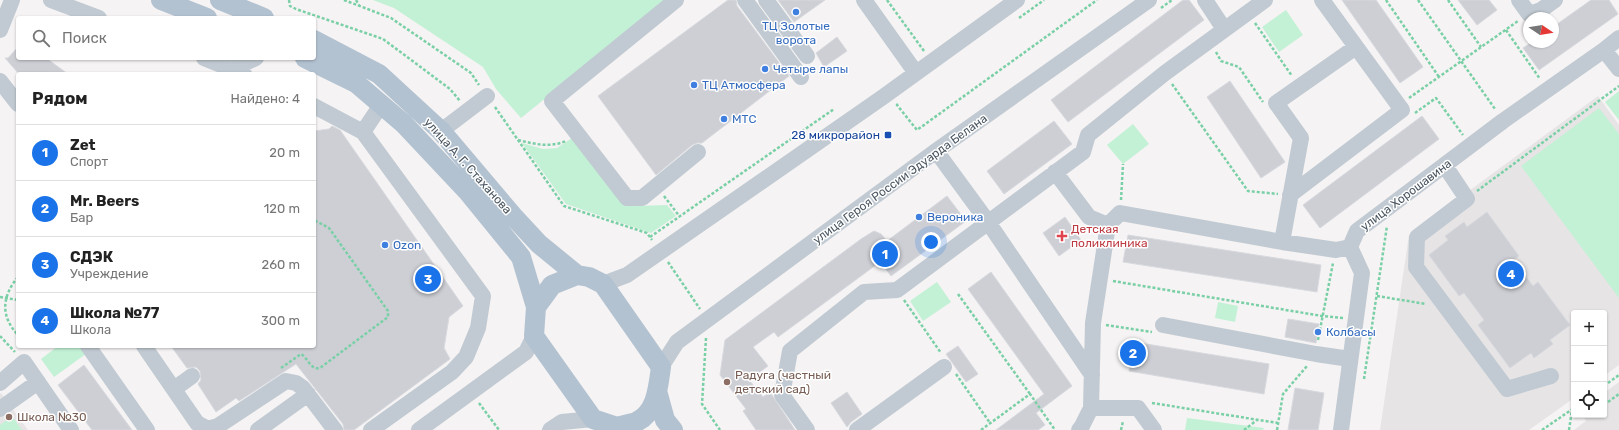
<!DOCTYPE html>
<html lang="ru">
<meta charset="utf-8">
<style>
:root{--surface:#fff;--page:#f2f2f2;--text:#222;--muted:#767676;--line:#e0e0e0;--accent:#1a73e8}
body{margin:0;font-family:Rubik,sans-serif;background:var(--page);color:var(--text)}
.controls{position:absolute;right:12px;bottom:12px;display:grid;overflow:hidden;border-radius:4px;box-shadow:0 1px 3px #0004}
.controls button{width:36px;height:36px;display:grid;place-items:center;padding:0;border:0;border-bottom:1px solid var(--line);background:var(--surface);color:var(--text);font:20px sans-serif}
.compass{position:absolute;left:1523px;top:12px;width:36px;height:36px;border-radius:50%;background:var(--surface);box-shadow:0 1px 3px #0004;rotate:102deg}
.you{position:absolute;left:931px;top:242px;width:14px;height:14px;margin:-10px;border:3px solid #fff;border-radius:50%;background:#1a73e8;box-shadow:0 0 0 6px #1a73e833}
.badge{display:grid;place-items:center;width:26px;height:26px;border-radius:50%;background:var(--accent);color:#fff;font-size:13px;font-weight:700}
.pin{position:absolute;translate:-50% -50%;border:2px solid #fff;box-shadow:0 1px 4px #0006}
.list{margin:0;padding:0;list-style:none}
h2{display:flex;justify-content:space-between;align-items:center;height:52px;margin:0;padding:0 16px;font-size:17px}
h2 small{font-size:13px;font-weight:400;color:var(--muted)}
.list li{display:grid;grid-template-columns:26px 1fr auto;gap:12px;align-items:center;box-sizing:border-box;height:56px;padding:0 16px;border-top:1px solid var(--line)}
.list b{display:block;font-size:15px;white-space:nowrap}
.list p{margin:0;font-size:13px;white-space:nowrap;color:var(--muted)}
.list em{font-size:13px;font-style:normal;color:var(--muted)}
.icon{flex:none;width:22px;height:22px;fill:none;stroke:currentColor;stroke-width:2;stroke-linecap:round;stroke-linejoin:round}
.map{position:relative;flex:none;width:1619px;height:430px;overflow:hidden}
.search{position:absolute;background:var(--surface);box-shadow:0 1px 3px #0004;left:16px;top:16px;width:300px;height:44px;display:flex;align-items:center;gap:10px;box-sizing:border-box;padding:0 14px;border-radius:4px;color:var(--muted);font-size:15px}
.panel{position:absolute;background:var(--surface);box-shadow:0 1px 3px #0004;left:16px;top:72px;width:300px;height:276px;border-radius:4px}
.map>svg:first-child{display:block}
.education{fill:#e6e4e5}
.green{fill:#c3f1d5}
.building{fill:#cdcfd5;stroke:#d7d9de}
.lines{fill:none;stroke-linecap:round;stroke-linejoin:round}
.path{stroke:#7ad0a6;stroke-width:2.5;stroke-dasharray:3 2;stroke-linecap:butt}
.minor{stroke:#c1cad2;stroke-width:16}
.major{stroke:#b3c2d1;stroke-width:20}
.shop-dot{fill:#3f7fe0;stroke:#fff;stroke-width:1.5}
.transit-dot{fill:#1a4fb4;stroke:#fff;stroke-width:1.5}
.health-dot{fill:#e0444e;stroke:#fff;stroke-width:1.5}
.education-dot{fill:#8d6e63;stroke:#fff;stroke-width:1.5}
.labels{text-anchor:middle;stroke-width:3;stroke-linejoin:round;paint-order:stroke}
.shop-label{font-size:12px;fill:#366cbe;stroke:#fff;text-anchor:start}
.transit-label{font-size:12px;fill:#164399;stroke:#fff;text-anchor:end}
.street-label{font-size:12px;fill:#4a5661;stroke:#fff}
.health-label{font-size:12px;fill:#be3a42;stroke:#fff;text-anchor:start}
.education-label{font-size:12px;fill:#785e54;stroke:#fff;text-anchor:start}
</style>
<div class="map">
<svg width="1619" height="430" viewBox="0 0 1619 430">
<rect width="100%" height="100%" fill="#f5f3f3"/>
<path class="education" d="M1598 96 1619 125V365L1604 376V313H1574V398L1529 430H1380L1409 235Z
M1619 382V430H1574L1586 421 1583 415H1604V393Z
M1 393 28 430H0V394Z"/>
<path class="green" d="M373 0H667L521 118 496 89 483 67 394 8Z
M1286 10 1303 35 1279 52 1262 27Z
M1619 91V120L1605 102Z
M1599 108 1619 134V298L1521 166Z
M1133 124 1149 144 1123 164 1107 145Z
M575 136 638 206 667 205 676 216 651 233 566 204 522 143 543 149 557 148Z
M937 282 951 302 923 321 910 301Z
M1218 302 1238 306 1235 322 1215 318Z
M58 346H86L90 351 54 377 41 359Z
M12 416 22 430H0V425Z
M1187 418 1264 428 1263 430H1185Z"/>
<path class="building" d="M728 0H736L737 6 789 76 702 143H697L692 145 656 175 598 96Z
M778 0H825L794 22Z
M1183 0H1189L1204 20 1068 122 1051 100Z
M1342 0H1376L1423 67 1400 83Z
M1458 0H1489L1497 10 1477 25Z
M1591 0H1609L1618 14 1539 70 1523 48 1532 42H1553V27Z
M837 37 847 51 824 67 816 53Z
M18 47V58H46L68 74H19L5 58H8Z
M1230 81 1285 162 1261 178 1207 97Z
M1422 116 1439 139 1320 228 1303 205Z
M1054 121 1072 144 1004 194 987 171Z
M332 126 340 130 463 306 449 317 444 348 450 359 354 430H344L343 424 296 364 239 401 236 398 216 412 198 384 201 380 200 371 196 367 187 368 171 346H314V131L329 129Z
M947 196 966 221 891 276 880 262 778 337 774 332 753 347 768 366 749 380 763 397 770 392 795 430H756L743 411 746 409 720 375 725 340 861 239 874 231 881 234 887 241Z
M1487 212 1519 256 1514 260 1533 286 1538 282 1570 325 1550 340 1553 344 1534 358 1531 353 1510 368 1478 325 1484 320 1464 293 1459 296 1429 255 1448 240 1445 236 1464 222 1467 227Z
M1065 217 1081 240 1059 256 1043 233Z
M1128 235 1321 265 1317 292 1123 262Z
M991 272 1072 386 1036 413 1045 425 1038 430H996L1044 394 968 289Z
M1288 319 1319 324 1316 343 1285 337Z
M1134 342 1269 364 1264 394 1129 371Z
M958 346 978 374 966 382 946 354Z
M84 365 132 430H92L58 385Z
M1295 388 1324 393 1318 430H1288Z
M847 392 862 414 851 422 847 427 831 403Z"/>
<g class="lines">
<path class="path" d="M289 0 290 6 296 9 383 39 450 89 460 101
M344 0 391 18 471 73 479 85
M356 0 359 5
M887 0 924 51
M1386 0 1439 77
M1418 0 1495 109
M1448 0 1481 47
M1161 8 1172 0
M1019 18 1044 0
M1255 23 1292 76
M1506 30 1540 79
M1216 52 1221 61 1239 67 1263 102
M1172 84 1248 191 1278 194
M1409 98 1518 21
M898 104 897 105 917 130 1097 0
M495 107 564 206 647 233 652 240
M1415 113 1436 98 1463 135
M518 140C535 144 549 148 566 141
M1477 191 1619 86
M664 196 680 217
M1121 200 1123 164
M650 237 834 109
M668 262 700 309
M18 277C2 296 0 316 18 335
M1113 281 1322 316 1343 318
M958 294 1030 394
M1377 296 1426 304
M0 297 18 300
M904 300 941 353
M1106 325 1152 332
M0 336 15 352
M706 338 702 404 720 430
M1318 340 1333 263
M281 368 301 354C308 358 310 370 320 368L388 317V311L329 228 314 220
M956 374 990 423
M1364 379 1387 226
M1604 386 1619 375
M479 403 499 430
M1152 403 1278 423
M1604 405 1619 394
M1589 415H1590
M981 430 1030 394 1055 430
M1121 430 1123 421
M1244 430 1257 420
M1277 430 1283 394 1307 366
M1542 430 1574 408
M1569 430 1572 410"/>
<path class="minor" d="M51 0 99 18
M676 0 552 101 627 198H642L698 152
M745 0 801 77
M766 0 807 56
M864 0 916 73
M1205 0 1224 29
M1519 0 1529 14 1541 10 1555 0
M0 30 12 0
M1604 50 1619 69
M204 58 244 74
M232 69 256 58
M0 81 18 104
M314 106 363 132 483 296 478 328 466 357 452 372 371 430
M441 131 487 96
M363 132 381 105
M936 151 988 222 1092 375
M1445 166 1467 199 1417 237 1416 267 1507 389 1551 376
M1055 172 1089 217 1108 225
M1290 195 1402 110 1322 0
M1282 242 1301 138 1276 103 1356 47
M603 284 627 275 883 97 1017 0
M1163 325 1316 354 1350 359
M88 346 147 430
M144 346 197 423 208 429 218 426 286 381 296 383 303 388 335 430
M661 367 677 342 936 151 1149 0
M0 383 24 362 71 430
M174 389 192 376
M1091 408H1138L1154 430
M0 409 38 382
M258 430 308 394
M419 430 526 352 534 336
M550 430 562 422 593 419
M807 430 782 395 790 351 864 292 897 290 1083 152 1088 135 1165 73 1265 0
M857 430 944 367
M1079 430 1082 426 1091 408 1093 323 1108 225 1120 213 1282 242 1336 250 1350 247
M1341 430 1362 273 1350 247 1357 231 1503 121 1604 50 1619 38"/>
<path class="major" d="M161 0 207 18
M220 0 264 18
M314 40 379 74 441 131 513 216 539 244 577 275
M305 58 356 83 404 124 468 192 521 257 536 307
M657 391 665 420 673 430
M617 427C623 425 630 424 636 422 657 413 658 387 661 367L603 284 589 277 577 275 552 285 536 307 534 336 593 419 626 430"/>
</g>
<g class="shop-dot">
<circle cx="796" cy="12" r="4"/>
<circle cx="765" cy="69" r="4"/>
<circle cx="694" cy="85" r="4"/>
<circle cx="724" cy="119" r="4"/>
<circle cx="919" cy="217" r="4"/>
<circle cx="385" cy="245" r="4"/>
<circle cx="1318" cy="332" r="4"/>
</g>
<rect class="transit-dot" x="884" y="131" width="8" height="8" rx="2"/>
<path class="health-dot" d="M1060 230h4v4h4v4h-4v4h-4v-4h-4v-4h4z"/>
<g class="education-dot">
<circle cx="727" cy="382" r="4"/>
<circle cx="9" cy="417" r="4"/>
</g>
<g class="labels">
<g class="shop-label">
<text x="796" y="30" text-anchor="middle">ТЦ Золотые<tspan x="796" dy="14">ворота</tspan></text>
<text x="773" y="73">Четыре лапы</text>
<text x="702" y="89">ТЦ Атмосфера</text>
<text x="732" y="123">МТС</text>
<text x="927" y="221">Вероника</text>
<text x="393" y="249">Ozon</text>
<text x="1326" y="336">Колбасы</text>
</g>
<g class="transit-label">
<text x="880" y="139">28 микрорайон</text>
</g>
<g class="street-label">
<text transform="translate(468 166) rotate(48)" y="4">улица А. Г. Стаханова</text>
<text transform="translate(900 179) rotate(-36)" y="4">улица Героя России Эдуарда Белана</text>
<text transform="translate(1406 195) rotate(-37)" y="4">улица Хорошавина</text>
</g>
<g class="health-label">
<text x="1071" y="233">Детская<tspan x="1071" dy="14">поликлиника</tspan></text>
</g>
<g class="education-label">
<text x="735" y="379">Радуга (частный<tspan x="735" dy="14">детский сад)</tspan></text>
<text x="17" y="421">Школа №30</text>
</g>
</g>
</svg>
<div class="controls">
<button>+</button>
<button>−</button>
<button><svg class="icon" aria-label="locate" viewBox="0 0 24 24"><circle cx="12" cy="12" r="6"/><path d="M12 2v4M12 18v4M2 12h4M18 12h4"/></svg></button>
</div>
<svg class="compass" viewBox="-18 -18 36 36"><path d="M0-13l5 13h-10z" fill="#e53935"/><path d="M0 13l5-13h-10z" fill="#767676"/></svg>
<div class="you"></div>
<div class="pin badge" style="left:885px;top:254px">1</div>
<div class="pin badge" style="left:1133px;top:353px">2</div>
<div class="pin badge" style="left:428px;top:279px">3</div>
<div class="pin badge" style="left:1511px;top:274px">4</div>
<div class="search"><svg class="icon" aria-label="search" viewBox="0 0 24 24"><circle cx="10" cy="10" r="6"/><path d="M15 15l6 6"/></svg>Поиск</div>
<section class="panel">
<h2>Рядом<small>Найдено: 4</small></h2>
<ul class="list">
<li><span class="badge">1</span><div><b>Zet</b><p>Спорт</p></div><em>20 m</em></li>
<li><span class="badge">2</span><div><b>Mr. Beers</b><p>Бар</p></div><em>120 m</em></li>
<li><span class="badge">3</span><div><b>СДЭК</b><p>Учреждение</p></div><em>260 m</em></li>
<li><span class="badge">4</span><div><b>Школа №77</b><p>Школа</p></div><em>300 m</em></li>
</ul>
</section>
</div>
